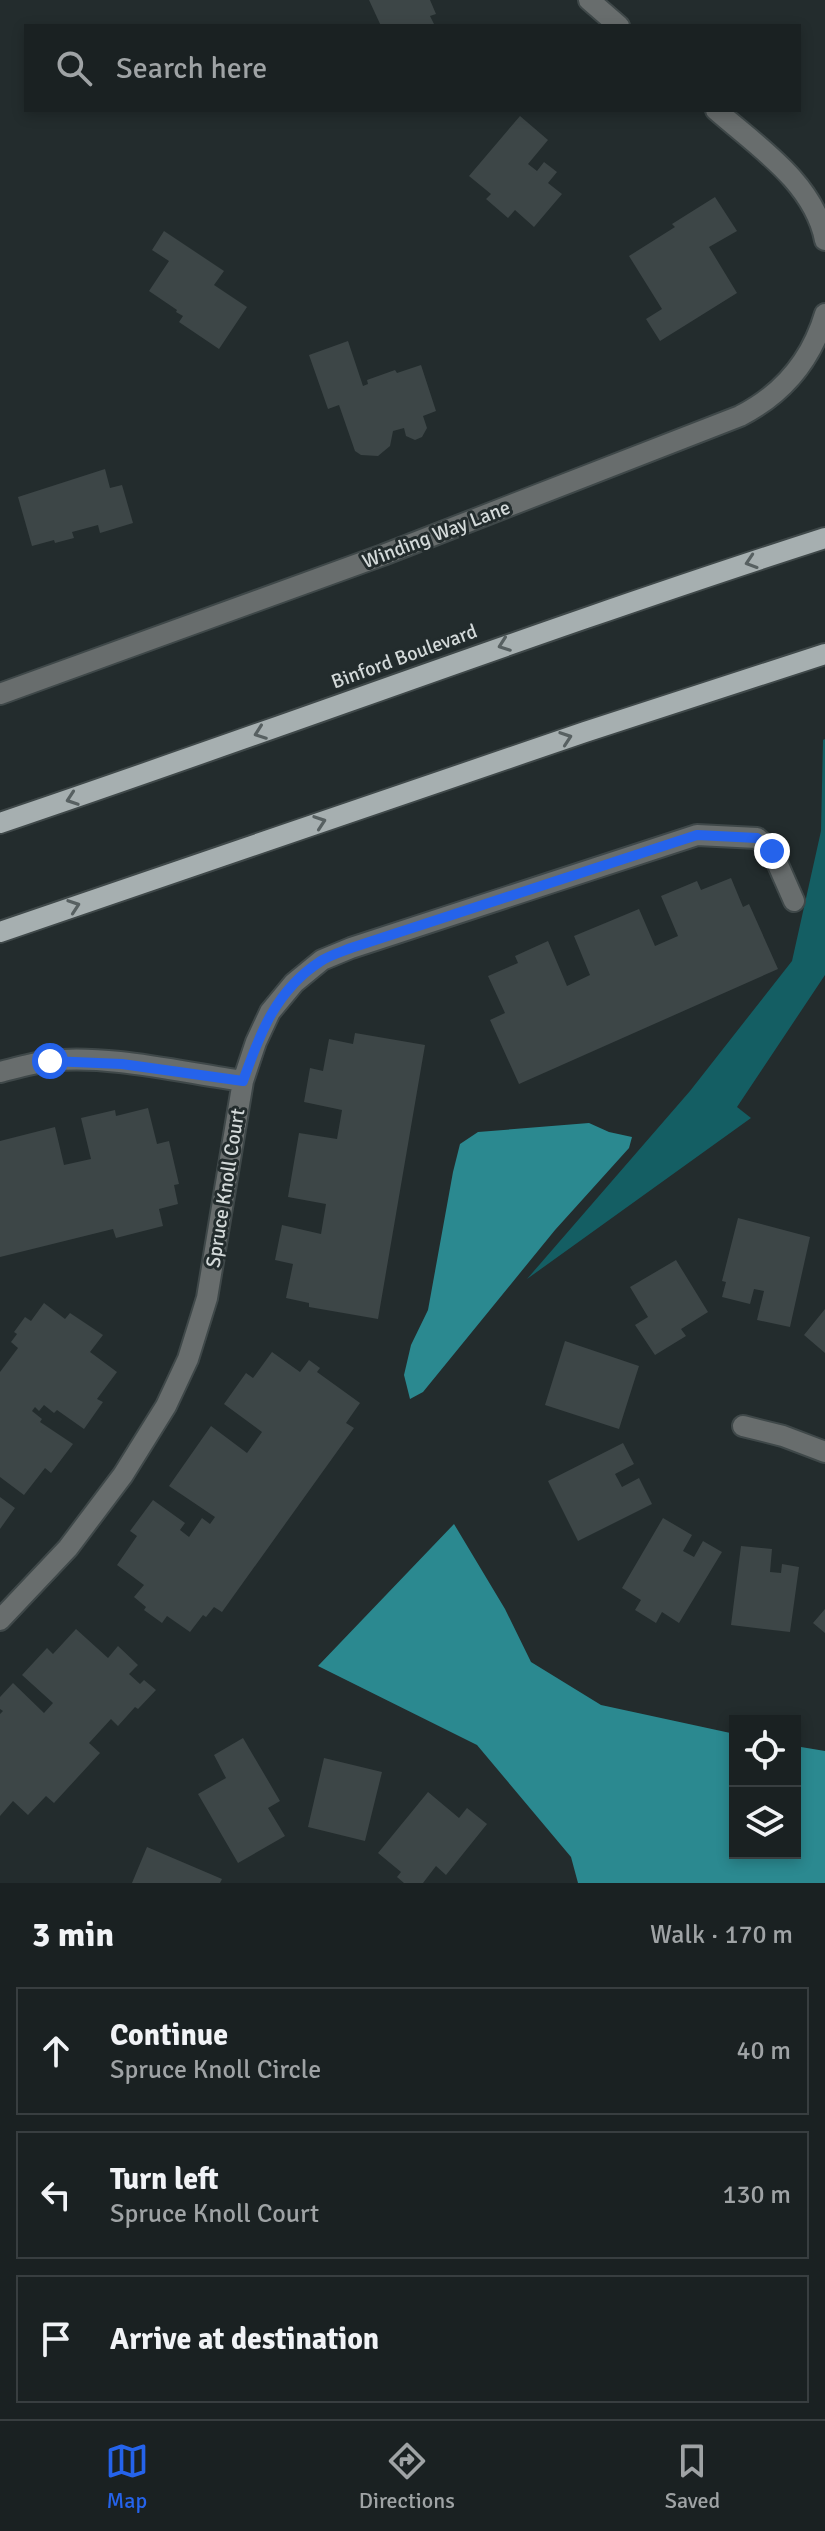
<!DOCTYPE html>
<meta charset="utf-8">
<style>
:root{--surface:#1a2122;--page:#272e2f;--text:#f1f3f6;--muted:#9fa3a5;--line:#383e40;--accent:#2563eb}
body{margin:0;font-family:Signika,sans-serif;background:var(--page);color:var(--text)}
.controls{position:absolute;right:24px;bottom:24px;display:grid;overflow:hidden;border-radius:0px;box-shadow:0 4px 12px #0003}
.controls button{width:72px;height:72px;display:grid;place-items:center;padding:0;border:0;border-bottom:2px solid var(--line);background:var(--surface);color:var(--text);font:40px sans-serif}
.stop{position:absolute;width:24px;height:24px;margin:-18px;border:6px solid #2563eb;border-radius:50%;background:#fff}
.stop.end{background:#2563eb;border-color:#fff;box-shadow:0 2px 8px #0008}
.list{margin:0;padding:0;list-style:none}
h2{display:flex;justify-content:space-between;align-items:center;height:104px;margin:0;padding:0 32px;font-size:34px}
h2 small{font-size:26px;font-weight:400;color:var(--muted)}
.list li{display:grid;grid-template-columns:52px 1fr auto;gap:24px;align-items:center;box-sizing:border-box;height:128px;margin:0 16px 16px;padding:0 16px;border:2px solid var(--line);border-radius:0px}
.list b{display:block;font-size:30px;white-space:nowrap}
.list p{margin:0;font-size:26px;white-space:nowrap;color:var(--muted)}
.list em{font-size:26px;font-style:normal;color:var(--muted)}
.icon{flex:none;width:44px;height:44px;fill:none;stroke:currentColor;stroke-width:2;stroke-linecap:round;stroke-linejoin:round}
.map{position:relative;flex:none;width:825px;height:1883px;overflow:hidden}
.search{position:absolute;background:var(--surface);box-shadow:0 4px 12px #0003;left:24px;right:24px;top:24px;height:88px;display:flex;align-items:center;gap:20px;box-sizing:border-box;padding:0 28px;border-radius:0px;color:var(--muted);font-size:30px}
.sheet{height:536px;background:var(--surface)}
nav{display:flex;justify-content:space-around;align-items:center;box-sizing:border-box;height:112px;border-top:2px solid var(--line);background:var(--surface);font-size:22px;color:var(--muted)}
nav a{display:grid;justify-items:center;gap:4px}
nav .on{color:var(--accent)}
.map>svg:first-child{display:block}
.forest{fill:#145e63}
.water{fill:#2b8990}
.building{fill:#3d4647}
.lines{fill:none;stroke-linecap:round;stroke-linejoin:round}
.minor-casing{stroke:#3f4849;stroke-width:24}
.major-casing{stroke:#3f4849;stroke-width:24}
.minor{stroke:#686d6d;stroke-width:20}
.major{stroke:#a6afb0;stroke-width:20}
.oneway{stroke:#576061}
.route{stroke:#2563eb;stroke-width:10}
.labels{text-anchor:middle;stroke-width:6;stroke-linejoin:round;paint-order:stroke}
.street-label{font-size:20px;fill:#d3d9d9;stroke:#232c2d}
</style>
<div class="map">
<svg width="825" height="1883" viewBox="0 0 825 1883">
<rect width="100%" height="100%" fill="#232c2d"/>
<path class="forest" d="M825 739V975L737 1107 751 1118 527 1279 690 1091 792 961 821 831 823 740Z"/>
<path class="water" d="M589 1123 609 1132 632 1137 629 1148 555 1230 423 1392 410 1399 404 1375 411 1345 428 1310 453 1172 460 1144 478 1132Z
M454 1524 505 1609 531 1662 601 1705 735 1734V1853H795V1746L825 1751V1883H578L571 1857 477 1745 318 1666Z"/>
<path class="building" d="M369 0H430L436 14 430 16 435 26H381Z
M520 116 548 140 528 164 537 171 544 162 557 172 548 183 562 194 534 227 515 210 508 218 486 199 491 194 469 176Z
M715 197 737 231 709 247 737 293 660 341 646 319 662 309 629 256 675 227 672 224Z
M164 231 224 271 214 285 247 307 219 349 179 322 183 316 176 312 177 310 149 291 169 261 152 250Z
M348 341 363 386 368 384 367 380 395 370 397 373 421 365 436 411 423 416 427 428 422 437 415 440 406 436 404 428 393 431 390 446 378 456 361 455 355 451 339 405 328 409 309 355Z
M105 469 110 488 122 485 133 523 100 533 98 525 72 532 74 538 55 543 54 540 32 546 18 497Z
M731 878 743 907 749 904 778 969 519 1084 490 1020 505 1013 488 976 518 963 515 956 548 941 567 986 590 975 574 936 639 909 655 946 678 936 661 896 697 881 701 890Z
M355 1033 425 1045 378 1319 309 1307V1303L286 1298 293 1264 275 1260 282 1225 321 1234 326 1204 288 1197 299 1133 337 1139 342 1110 304 1102 310 1068 323 1071 329 1039 353 1044Z
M148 1108 157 1144 169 1141 179 1184 174 1185 178 1204 159 1209 163 1226 116 1238 113 1229 0 1257V1141L55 1127 64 1165 91 1159 81 1118 115 1110 116 1116Z
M738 1218 810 1237 790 1327 757 1320 764 1291 754 1289 750 1304 722 1297 726 1282 722 1281Z
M676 1260 708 1312 681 1329 686 1336 655 1355 635 1325 648 1317 630 1287Z
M44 1303 65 1319 70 1313 103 1335 90 1352 117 1372 97 1399 103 1402 84 1429 57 1410 54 1413 44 1405 39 1411 35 1407 32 1411 42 1419 40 1422 73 1444 51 1473 45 1468 24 1495 0 1477V1372L18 1348 11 1342 17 1334 14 1332 25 1317 31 1321Z
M825 1309V1353L804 1335Z
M565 1341 639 1366 619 1429 545 1405Z
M272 1352 300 1372 309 1360 320 1368 317 1372 360 1403 346 1423 354 1428 222 1612 214 1607 206 1617 203 1615 190 1632 167 1616 162 1623 144 1610 146 1607 134 1597 144 1585 117 1565 137 1536 130 1531 153 1500 185 1523 180 1530 189 1537 202 1518 210 1524 215 1517 169 1486 211 1426 247 1453 262 1432 224 1404 246 1373 253 1378Z
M623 1443 634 1464 615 1474 622 1487 639 1478 652 1504 578 1541 548 1481Z
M0 1497 15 1508 0 1529Z
M663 1518 692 1535 683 1551 694 1557 703 1541 722 1552 679 1623 662 1612 656 1623 635 1610 641 1600 622 1588Z
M741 1546 772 1549 770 1572 781 1573 782 1564 799 1567 790 1632 731 1625Z
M825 1609V1633L813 1623Z
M76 1629 108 1658 118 1646 138 1665 129 1674 140 1684 144 1680 156 1690 138 1709 135 1707 118 1726 111 1719 89 1743 100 1753 54 1803 46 1796 28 1815 13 1801 0 1816V1714L3 1711 0 1709V1697L13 1683 44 1713 53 1703 22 1675 47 1648 53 1654Z
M243 1738 280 1801 268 1808 285 1836 238 1863 198 1794 226 1778 214 1755Z
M324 1758 382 1772 365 1841 308 1827Z
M428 1792 459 1818 467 1808 487 1824 446 1875 436 1866 423 1883H404L397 1877 401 1872 378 1853Z
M147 1847 222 1879 220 1883H132Z"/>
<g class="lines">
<defs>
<path id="minor" d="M589 0 619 26
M716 110C757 146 814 183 825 240
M0 694 383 555 740 416C783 394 811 361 825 314
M0 1072C16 1068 33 1063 49 1061 108 1054 184 1073 243 1081
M743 1426 783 1436 825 1452
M0 1620 68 1548 123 1475 166 1406 188 1359 207 1298 243 1081 256 1042 270 1012 294 983 322 960 351 948 697 835 757 838 772 851 794 901"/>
<path id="major" d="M0 823C276 730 548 627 825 538
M0 932 585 732 825 654"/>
</defs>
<use href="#minor" class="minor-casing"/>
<use href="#major" class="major-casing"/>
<use href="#minor" class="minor"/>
<use href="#major" class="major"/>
</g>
<defs><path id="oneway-chevron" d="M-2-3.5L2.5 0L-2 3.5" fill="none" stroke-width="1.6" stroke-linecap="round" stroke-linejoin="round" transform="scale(2)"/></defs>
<g class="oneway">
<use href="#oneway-chevron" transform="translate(751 562) rotate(162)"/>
<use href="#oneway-chevron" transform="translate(504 645) rotate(160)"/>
<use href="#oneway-chevron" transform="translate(260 733) rotate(160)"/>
<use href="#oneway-chevron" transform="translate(566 738) rotate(-19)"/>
<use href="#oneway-chevron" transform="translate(72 799) rotate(161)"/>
<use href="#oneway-chevron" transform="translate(320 822) rotate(-19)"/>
<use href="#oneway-chevron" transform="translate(74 906) rotate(-19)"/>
</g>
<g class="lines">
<path class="route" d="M50 1061 122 1064 243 1081C260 1033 276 990 321 961 330 955 341 952 351 948L697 835 757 838 772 851"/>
</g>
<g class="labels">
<g class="street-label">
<text transform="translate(436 534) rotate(-21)" y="7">Winding Way Lane</text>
<text transform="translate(404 656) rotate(-20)" y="7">Binford Boulevard</text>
<text transform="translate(225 1188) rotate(-81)" y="7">Spruce Knoll Court</text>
</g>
</g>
</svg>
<div class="controls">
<button><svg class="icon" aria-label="locate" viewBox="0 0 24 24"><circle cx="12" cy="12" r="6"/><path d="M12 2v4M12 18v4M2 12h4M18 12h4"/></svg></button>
<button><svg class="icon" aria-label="layers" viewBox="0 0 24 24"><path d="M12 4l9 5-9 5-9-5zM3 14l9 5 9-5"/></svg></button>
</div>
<div class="stop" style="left:50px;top:1061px"></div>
<div class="stop end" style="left:772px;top:851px"></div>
<div class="search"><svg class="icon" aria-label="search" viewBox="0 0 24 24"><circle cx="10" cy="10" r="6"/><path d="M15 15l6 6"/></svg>Search here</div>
</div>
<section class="sheet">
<h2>3 min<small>Walk · 170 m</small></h2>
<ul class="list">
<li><svg class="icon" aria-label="ahead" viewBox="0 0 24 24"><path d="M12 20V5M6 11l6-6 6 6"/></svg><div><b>Continue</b><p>Spruce Knoll Circle</p></div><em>40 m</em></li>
<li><svg class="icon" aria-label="left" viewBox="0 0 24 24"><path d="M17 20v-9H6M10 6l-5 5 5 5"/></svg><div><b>Turn left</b><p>Spruce Knoll Court</p></div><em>130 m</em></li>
<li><svg class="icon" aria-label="arrive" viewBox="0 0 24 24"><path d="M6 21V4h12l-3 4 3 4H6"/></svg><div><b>Arrive at destination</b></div></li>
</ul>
</section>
<nav>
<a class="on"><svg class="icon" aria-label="map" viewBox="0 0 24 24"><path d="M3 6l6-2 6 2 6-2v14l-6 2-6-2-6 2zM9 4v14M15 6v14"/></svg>Map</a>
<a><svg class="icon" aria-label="directions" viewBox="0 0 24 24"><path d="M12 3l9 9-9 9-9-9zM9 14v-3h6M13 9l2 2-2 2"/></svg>Directions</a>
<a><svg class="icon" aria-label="saved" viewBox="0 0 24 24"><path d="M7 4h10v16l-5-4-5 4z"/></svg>Saved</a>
</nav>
